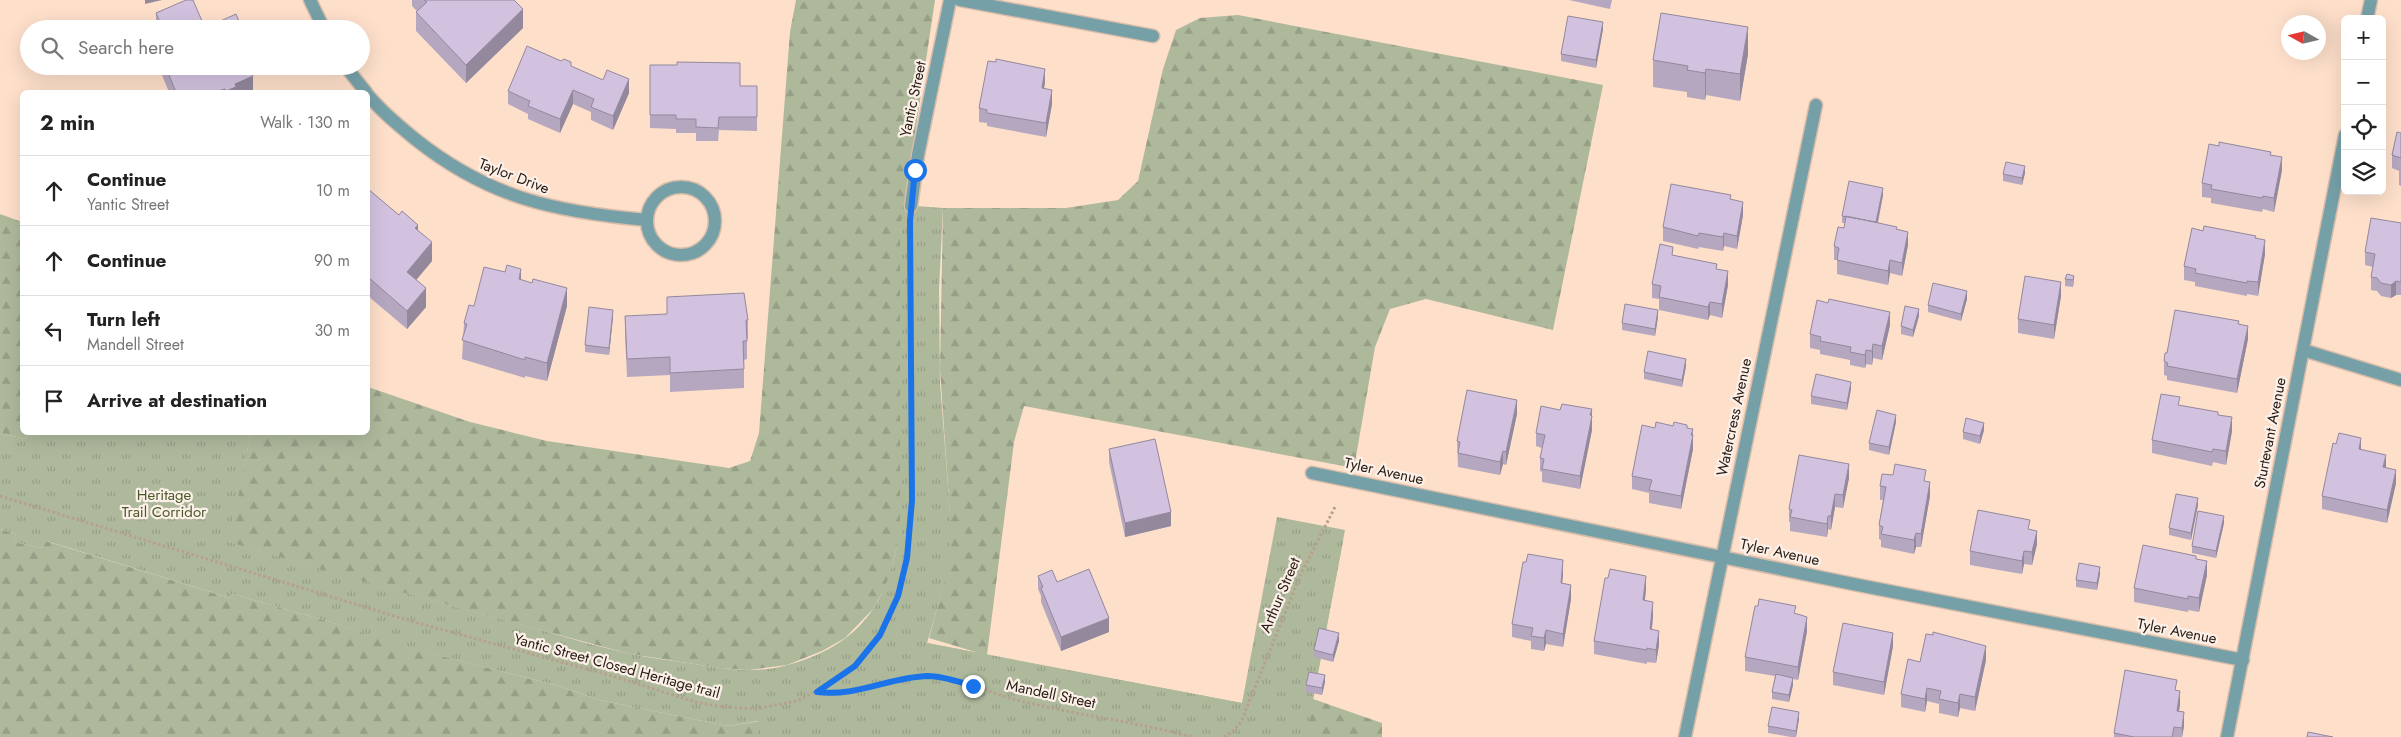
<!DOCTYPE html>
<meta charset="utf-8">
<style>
:root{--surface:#fff;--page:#f2f2f2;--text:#222;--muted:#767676;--line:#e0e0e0}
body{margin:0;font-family:Jost,sans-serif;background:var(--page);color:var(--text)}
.controls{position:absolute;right:15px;top:15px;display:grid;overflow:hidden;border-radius:8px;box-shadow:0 5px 20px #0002}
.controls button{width:45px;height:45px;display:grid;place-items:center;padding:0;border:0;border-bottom:1px solid var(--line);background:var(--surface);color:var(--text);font:25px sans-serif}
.compass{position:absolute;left:2281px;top:15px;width:45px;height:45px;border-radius:50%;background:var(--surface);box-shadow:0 5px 20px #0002;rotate:278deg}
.stop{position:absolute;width:15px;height:15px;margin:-11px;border:4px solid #1a73e8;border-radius:50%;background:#fff}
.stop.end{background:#1a73e8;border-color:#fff;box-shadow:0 1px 5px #0008}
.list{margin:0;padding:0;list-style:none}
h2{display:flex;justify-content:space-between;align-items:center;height:65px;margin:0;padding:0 20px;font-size:21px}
h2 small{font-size:16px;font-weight:400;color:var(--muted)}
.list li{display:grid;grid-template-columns:32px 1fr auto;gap:15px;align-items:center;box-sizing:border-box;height:70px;padding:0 20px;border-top:1px solid var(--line)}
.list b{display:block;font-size:19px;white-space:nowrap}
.list p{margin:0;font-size:16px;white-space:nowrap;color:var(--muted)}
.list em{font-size:16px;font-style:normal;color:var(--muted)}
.icon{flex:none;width:28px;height:28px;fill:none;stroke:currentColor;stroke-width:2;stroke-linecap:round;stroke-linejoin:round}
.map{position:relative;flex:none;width:2401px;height:737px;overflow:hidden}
.search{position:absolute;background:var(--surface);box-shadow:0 5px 20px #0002;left:20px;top:20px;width:350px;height:55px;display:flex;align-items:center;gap:12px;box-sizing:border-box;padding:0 18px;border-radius:28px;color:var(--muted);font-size:19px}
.panel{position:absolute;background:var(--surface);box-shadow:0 5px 20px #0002;left:20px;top:90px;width:350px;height:345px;border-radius:8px}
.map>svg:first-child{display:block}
.forest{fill:url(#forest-firs)}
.park{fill:url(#park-tufts)}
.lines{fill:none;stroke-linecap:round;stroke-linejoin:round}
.street-casing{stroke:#d6bca9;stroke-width:15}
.path{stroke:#b79f8e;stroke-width:3;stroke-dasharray:2.5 2.5;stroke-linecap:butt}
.street{stroke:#76a0a8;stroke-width:12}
.wall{fill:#b5a7c0}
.shaded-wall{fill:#93889c}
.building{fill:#d2c2df;stroke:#93889c}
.route{stroke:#1a73e8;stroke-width:6}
.labels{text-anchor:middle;stroke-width:4.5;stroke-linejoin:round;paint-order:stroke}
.street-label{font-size:15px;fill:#271c14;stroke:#fcf0e8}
.park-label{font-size:15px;fill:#4a5929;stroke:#fcf0e8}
</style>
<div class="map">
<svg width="2401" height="737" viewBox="0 0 2401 737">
<defs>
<pattern id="forest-firs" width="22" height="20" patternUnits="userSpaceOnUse" patternTransform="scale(1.25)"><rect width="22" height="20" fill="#aeb99c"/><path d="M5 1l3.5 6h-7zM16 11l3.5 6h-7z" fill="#969e86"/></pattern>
<pattern id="park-tufts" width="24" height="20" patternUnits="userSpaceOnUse" patternTransform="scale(1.25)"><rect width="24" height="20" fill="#aeb99c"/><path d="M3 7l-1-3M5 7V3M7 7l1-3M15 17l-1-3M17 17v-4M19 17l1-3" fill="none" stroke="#969e86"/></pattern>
</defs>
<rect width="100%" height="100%" fill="#fddfca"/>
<path class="forest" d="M796 0H935L900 234V534L888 582 873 609 845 638 822 651 787 665 749 670 720 668 630 654 351 579 228 542 251 433 368 432V387L470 422 547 441 729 468 750 461 759 433 790 32Z
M1238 15 1603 85 1553 330 1426 299 1390 309 1375 347 1354 468 1024 406 1014 442 987 655 1242 703 1304 533 1343 541 1313 699 1382 723V737H0V529L16 534 14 542 42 548 46 541 230 598 232 594 331 622 403 646 559 686 599 700 728 726 826 711 927 643 979 653 929 638 944 583 950 515 940 369 943 208H1066L1118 200 1138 181 1163 69 1176 30 1200 18Z
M0 214 22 222V432L27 433 25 439 0 433Z"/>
<path class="park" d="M903 205 943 208 939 289 940 382 951 525 946 578 927 643 1242 703 1277 517 1345 530 1306 737H1003L974 731 973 737H758V721L728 726 599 700 559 686 397 645 331 622 232 594 230 598 47 541 42 548 13 542 16 534 0 529V433L25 439 27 432 251 433 229 542C325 571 422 598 519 624 556 634 594 646 631 654 650 658 669 660 688 663 720 668 752 674 784 666 862 646 890 601 900 526V234Z"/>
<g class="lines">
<defs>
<path id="street" d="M310 0 324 29
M960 0 1153 36
M2367 19 2371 0
M345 66 366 92
M368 95C381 111 398 125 415 139 489 198 555 212 647 220
M647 221a34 34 0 1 1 68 0a34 34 0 1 1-68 0Z
M911 206 918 155 950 0
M2303 350 2401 380
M1312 473 1858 585 2243 660
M1685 737 1816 105
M2227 737 2345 135"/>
</defs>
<use href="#street" class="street-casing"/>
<path class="path" d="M0 496 414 622 609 675 699 703 724 707 755 709 797 701 830 684 855 666 870 650 891 614 902 580 912 509 910 232
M818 692C859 698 891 675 930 676 960 677 989 693 1017 700 1075 715 1134 721 1192 737
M1224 737 1233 731 1241 722 1300 576 1336 505"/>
<use href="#street" class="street"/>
</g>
<path class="wall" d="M412 0H514L523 28 466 83 416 31V12L417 11 412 6Z
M1569 0H1612L1610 9Z
M156 13 205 28 242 29H156Z
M1603 29 1596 68 1561 61V54Z
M1748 54 1740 101 1706 95 1705 100 1687 97V92L1653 87V60Z
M650 65 740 86H757V131L719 130 718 141H696V133H676V129L650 128Z
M158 66H248L253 92H169Z
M571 66 629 93 613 130 591 120V112L573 104 560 133 528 119V114L508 104V91Z
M1045 82 1044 89 1052 104 1046 137 987 126V123L979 122V108Z
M2401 133V186L2399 185V171L2392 168V155Z
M2271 155 2282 170 2274 212 2263 209 2262 212 2211 203V198L2202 197V183Z
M2025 173 2022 185 2003 181V174Z
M368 189 418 231 432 261 416 280 426 307 407 329 368 296Z
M1883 195 1878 223 1897 230 1908 245 1902 276 1890 273 1888 285 1837 274V260H1834V246L1844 228 1845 223H1842V216Z
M1731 200 1743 215 1737 249 1724 246 1723 251 1699 247 1698 249 1663 241V227Z
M2401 223V295H2396L2391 298 2381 296 2377 291 2371 290V277L2373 267 2365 265V252Z
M2203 231 2256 238 2265 254 2258 296 2247 294V296L2195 286V282L2184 280V266Z
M1673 255 1717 269 1728 285 1722 318 1710 315 1708 320 1659 310V299L1652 298V284Z
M2074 276V283L2073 287 2065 286V279Z
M521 280 567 306 547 381 525 376V378L462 359 464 323 474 306Z
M2061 296 2054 339 2018 333V319Z
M1967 299 1961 321 1928 312V305Z
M625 316 748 320V339H747V359L744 360V388L670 392V375L627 377 625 334Z
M1919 316 1913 337 1901 334V326Z
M613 317 609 355 585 352V345Z
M1658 317 1655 336 1622 330V323Z
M2239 324 2248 339 2237 393 2167 380V376L2164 375V361L2167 353Z
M1890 325 1882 360 1873 358 1872 365 1866 364 1865 368 1850 365V360L1820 354V350L1810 348V334Z
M1686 366 1682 387 1644 379V372Z
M1851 389 1847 410 1811 404V396Z
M2180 406 2218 415 2232 431 2226 465 2213 462 2212 466 2152 453V440Z
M1592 409V430L1580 489 1542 482V472L1540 471V458L1542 448 1536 446V433L1560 410Z
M1517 414 1506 465 1503 464 1500 475 1458 467 1457 441Z
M1896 422 1889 455 1869 450V443Z
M1655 428H1687L1693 435V449L1681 509 1649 503V493L1632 489V476Z
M1984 430 1980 444 1963 439V432Z
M1109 449 1171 526 1125 537 1109 462Z
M2361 449 2386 468 2396 483 2387 523 2322 509V496Z
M1849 478 1843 508 1835 507 1831 530 1828 529 1827 537 1790 531V522H1789V509Z
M1926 481 1930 496 1921 547H1916L1914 554 1881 547V540L1879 539V525L1883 500H1880V486Z
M2198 505 2191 540 2169 535V528Z
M2224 523 2216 558 2192 553V546Z
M2030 530 2037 544 2032 565 2024 564 2022 574 1970 565V551Z
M2196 559 2207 575 2199 612 2188 610V612L2134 602V588Z
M1563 574 1562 584 1571 599 1563 647 1546 644 1544 651 1531 649V641L1512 637V624Z
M2100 574 2097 590 2076 587V580Z
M1038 576 1057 582 1109 632 1061 651 1041 602V596L1038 589Z
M1608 578 1646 589 1645 600 1653 616 1652 630 1659 645 1656 663 1647 662V664L1594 654V641Z
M1796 614 1807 631 1798 680 1793 679V685L1789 702 1772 699V692L1775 676 1745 671V657Z
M1339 641 1333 662 1314 657V650Z
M1893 646 1884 695 1833 685V672Z
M1986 660 1975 711 1960 708 1958 717 1939 713V704L1927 701 1925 712 1901 707V694L1920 662Z
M1325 682 1322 695 1306 692V685Z
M2177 690 2180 704 2179 711 2184 726 2182 737H2114V733Z
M1799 719 1796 737H1791L1768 733V726Z"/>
<path class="shaded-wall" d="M145 0H162L145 4Z
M523 9V28L466 83V65Z
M1603 22V29L1596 68V60Z
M1748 27V54L1740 101V74Z
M1045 69V82L1042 102V88Z
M1706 69V95L1705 100V73Z
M253 76V92H226V91L235 84Z
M629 79V93L613 130V116Z
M225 89V92H215Z
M573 90V104L560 133V119Z
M1052 90V104L1046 137V123Z
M2282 157V170L2274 212V198Z
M2025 166V173L2022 185V178Z
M1883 188V195L1876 230V222Z
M1743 202V215L1737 249V236Z
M418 225V243L415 228Z
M1908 232V245L1902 276V263Z
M1724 233V246L1723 251V237Z
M2265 240V254L2258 296V282Z
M432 242V261L407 291V272Z
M1890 260V273L1888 285V271Z
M521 269V288L519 279Z
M1728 271V285L1722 318V304Z
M2396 281V295L2391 298V285Z
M2061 282V296L2054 339V325Z
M426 288V307L407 329V311Z
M567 288V306L547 381V363Z
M1967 291V299L1961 321V314Z
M1710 302V315L1708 320V307Z
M1919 309V316L1913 337V330Z
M613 310V317L609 355V348Z
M1658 310V317L1655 336V329Z
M1890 312V325L1882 360V346Z
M2248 326V339L2237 393V379Z
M1873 344V358L1872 365V351Z
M1866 350V364L1865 368V355Z
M1686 359V366L1682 387V380Z
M1851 382V389L1847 410V403Z
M1517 400V414L1506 465V452Z
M1592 409V430L1580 489V476Z
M1896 415V422L1889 455V447Z
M2232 417V431L2226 465V451Z
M1984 423V430L1980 444V436Z
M1693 429V449L1681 509V496Z
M2361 438V452L2359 449Z
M1503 451V464L1500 475V462Z
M2386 455V468L2383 467Z
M1849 464V478L1843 508V495Z
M2396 470V483L2387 523V510Z
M1930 482V496L1921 547V534Z
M1835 494V507L1831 530V516Z
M2198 498V505L2191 540V533Z
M1171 512V526L1125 537V523Z
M1828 516V529L1827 537V524Z
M2224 516V523L2216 558V551Z
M2037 531V544L2032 565V552Z
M1916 533V547L1914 554V540Z
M2024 551V564L2022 574V561Z
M1563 560V574L1561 597V583Z
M2207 561V575L2199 612V598Z
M2100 567V574L2097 590V583Z
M1646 576V589L1643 614V600Z
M1571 585V599L1563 647V634Z
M1653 602V616L1650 643V629Z
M1807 617V631L1798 680V667Z
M1109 618V632L1061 651V637Z
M1546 630V644L1544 651V638Z
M1659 631V645L1656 663V650Z
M1339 633V641L1333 662V655Z
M1893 633V646L1884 695V682Z
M1986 646V660L1975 711V697Z
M1325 675V682L1322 695V688Z
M1793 678V685L1789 702V695Z
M1927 688V701L1925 712V699Z
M2180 691V704L2177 724V711Z
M1960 694V708L1958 717V703Z
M1799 712V719L1796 737V731Z
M2184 712V726L2182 737V728Z"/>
<path class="building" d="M186 0H193L205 28 236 14 242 29H163L156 13Z
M424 0H514L523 9 466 65 416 12 427 2Z
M1661 13 1748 27 1740 74 1706 69 1705 73 1687 70 1688 66 1653 60Z
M1568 16 1603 22 1596 60 1561 54Z
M527 46 561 61 564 59 571 62V66L603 80 607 70 629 79 613 116 591 107 594 99 573 90 560 119 528 106 530 101 508 91Z
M996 59 1045 69 1042 88 1052 90 1046 123 987 113V110L979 108 988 61 996 62Z
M677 62 740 63V86H757V117H719L718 128 696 127V119H676V115H650V65H677Z
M165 66H248L253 76 235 84 236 87 226 91 225 89 215 92H176Z
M2397 132 2401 133V158L2392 155Z
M2219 142 2271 152 2270 155 2282 157 2274 198 2263 196 2262 198 2211 189 2212 185 2202 183 2209 144 2219 146Z
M2006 162 2025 166 2022 178 2003 174Z
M1849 181 1883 188 1876 222 1842 216Z
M1671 184 1731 195 1730 199 1743 202 1737 236 1724 233 1723 237 1699 233 1698 236 1663 227Z
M368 189 399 215 402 211 418 225 415 228 432 242 407 272 426 288 407 311 368 277Z
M1846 216 1897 227 1896 229 1908 232 1902 263 1890 260 1888 271 1837 260 1839 248 1834 246 1838 227 1844 228Z
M2371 218 2401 223V282L2396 281 2391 285 2381 283 2377 278 2371 277 2375 254 2365 252Z
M2204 226 2256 236 2255 238 2265 240 2258 282 2247 281V283L2195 273 2196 269 2184 266 2192 228 2203 231Z
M1660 244 1673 247 1672 255 1717 264 1716 269 1728 271 1722 304 1710 302 1708 307 1659 297 1661 286 1652 284Z
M507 265 521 269 519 279 532 283 533 279 567 288 547 363 525 357V360L462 340 467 324 464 323 469 305 474 306 484 267 505 272Z
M2067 274 2074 276 2073 280 2065 279Z
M2025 276 2061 282 2054 325 2018 319Z
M1933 283 1967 291 1961 314 1928 305Z
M744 293 748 320H746L747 341H743L744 369 670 373V357L627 359 625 316 667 314V297Z
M1829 299 1890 312 1882 346 1873 344 1872 351 1866 350 1865 355 1850 352 1851 347 1820 341 1821 337 1810 334 1817 300 1828 303Z
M1625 304 1658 310 1655 329 1622 323Z
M1905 306 1919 309 1913 330 1901 326Z
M589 307 613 310 609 348 585 345Z
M2175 310 2239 321 2238 324 2248 326 2237 379 2167 366 2168 363 2164 361 2165 353H2167Z
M1648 351 1686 359 1682 380 1644 372Z
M1816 374 1851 382 1847 403 1811 396Z
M1467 390 1517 400 1506 452 1503 451 1500 462 1458 453 1460 442 1457 441Z
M2161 394 2180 397 2178 405 2218 412V415L2232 417 2226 451 2213 449 2212 452 2152 440Z
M1562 404 1592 409 1590 415 1592 416 1580 476 1542 469 1544 459 1540 458 1545 435 1536 433 1541 406 1560 410Z
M1877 410 1896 415 1889 447 1869 443Z
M1966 418 1984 423 1980 436 1963 432Z
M1656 422 1673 426 1674 422 1687 425V428L1693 429 1691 435H1693L1681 496 1649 490 1652 480 1632 476 1642 425 1655 428Z
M2339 433 2361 438 2359 449 2386 455 2383 467 2396 470 2387 510 2322 496 2333 443 2336 444Z
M1155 439 1171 512 1125 523 1109 449Z
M1799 455 1849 464 1843 495 1835 494 1831 516H1828L1827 524 1790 517 1792 510 1789 509Z
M1895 464 1926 470 1924 481 1930 482 1921 534 1916 533 1914 540 1881 534 1883 527 1879 525 1886 487 1880 486 1882 474 1893 475Z
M2176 494 2198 498 2191 533 2169 528Z
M1978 510 2030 520 2028 529 2037 531 2032 552 2024 551 2022 561 1970 551Z
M2198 511 2224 516 2216 551 2192 546Z
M2143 545 2196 556V559L2207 561 2199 598 2188 596V599L2134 588Z
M1528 554 1563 560 1561 583 1571 585 1563 634 1546 630 1544 638 1531 636 1533 628 1512 624 1523 562H1526Z
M2079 563 2100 567 2097 583 2076 580Z
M1089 569 1109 618 1061 637 1041 588 1043 587 1038 576 1052 570 1057 582Z
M1610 569 1646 576 1643 600 1653 602 1650 629 1659 631 1656 650 1647 648V650L1594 641 1605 578H1608Z
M1759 599 1796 606 1794 613 1807 617 1798 667 1745 657 1755 606H1758Z
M1843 623 1893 633 1884 682 1833 672Z
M1319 628 1339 633 1333 655 1314 650Z
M1933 632 1986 646 1975 697 1960 694 1958 703 1939 699 1941 691 1927 688 1925 699 1901 694 1908 659 1920 662 1926 634 1933 635Z
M2125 670 2177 680 2175 690 2180 691 2177 711 2184 712 2182 728 2174 727 2172 737H2134L2114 733Z
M1309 672 1325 675 1322 688 1306 685Z
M1776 674 1793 678 1789 695 1772 692Z
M1772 707 1799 712 1796 731 1768 726Z
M2308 732 2333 737H2307Z"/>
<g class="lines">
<path class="route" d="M915 170 910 221 912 500 907 558 898 596 880 635 855 666 817 692C858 697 889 677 928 676 943 676 959 682 973 686"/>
</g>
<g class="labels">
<g class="street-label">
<text transform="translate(913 99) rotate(-78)" y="5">Yantic Street</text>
<text transform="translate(514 176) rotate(21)" y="5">Taylor Drive</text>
<text transform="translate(1734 417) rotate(-78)" y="5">Watercress Avenue</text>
<text transform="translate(2270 433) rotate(-79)" y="5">Sturtevant Avenue</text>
<text transform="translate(1384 471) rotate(12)" y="5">Tyler Avenue</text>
<text transform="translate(1780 552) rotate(12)" y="5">Tyler Avenue</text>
<text transform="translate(1280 595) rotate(-67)" y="5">Arthur Street</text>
<text transform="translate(2177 631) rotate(11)" y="5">Tyler Avenue</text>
<text transform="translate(617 666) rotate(15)" y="5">Yantic Street Closed Heritage trail</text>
<text transform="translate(1051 694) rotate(12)" y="5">Mandell Street</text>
</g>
<g class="park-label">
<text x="164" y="500">Heritage<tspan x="164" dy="17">Trail Corridor</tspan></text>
</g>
</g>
</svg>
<div class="controls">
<button>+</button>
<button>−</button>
<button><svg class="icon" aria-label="locate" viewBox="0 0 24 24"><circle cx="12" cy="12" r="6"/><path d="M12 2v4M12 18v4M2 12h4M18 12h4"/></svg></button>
<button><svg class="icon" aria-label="layers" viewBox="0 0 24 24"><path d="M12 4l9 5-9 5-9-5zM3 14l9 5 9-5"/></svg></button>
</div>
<svg class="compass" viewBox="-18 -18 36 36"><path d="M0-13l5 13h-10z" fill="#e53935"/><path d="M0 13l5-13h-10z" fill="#767676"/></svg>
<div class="stop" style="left:915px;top:170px"></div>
<div class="stop end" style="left:973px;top:686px"></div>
<div class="search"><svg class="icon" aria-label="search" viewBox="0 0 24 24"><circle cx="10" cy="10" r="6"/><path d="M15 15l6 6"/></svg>Search here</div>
<section class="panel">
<h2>2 min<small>Walk · 130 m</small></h2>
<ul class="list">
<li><svg class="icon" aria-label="ahead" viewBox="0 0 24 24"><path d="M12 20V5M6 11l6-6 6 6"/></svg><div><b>Continue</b><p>Yantic Street</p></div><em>10 m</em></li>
<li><svg class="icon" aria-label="ahead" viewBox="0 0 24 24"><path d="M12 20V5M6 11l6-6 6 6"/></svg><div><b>Continue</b></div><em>90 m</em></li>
<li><svg class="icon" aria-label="left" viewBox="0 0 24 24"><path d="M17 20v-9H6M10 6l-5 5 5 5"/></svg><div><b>Turn left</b><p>Mandell Street</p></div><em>30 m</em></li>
<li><svg class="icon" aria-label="arrive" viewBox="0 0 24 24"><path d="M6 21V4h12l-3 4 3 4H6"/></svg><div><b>Arrive at destination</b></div></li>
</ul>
</section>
</div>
